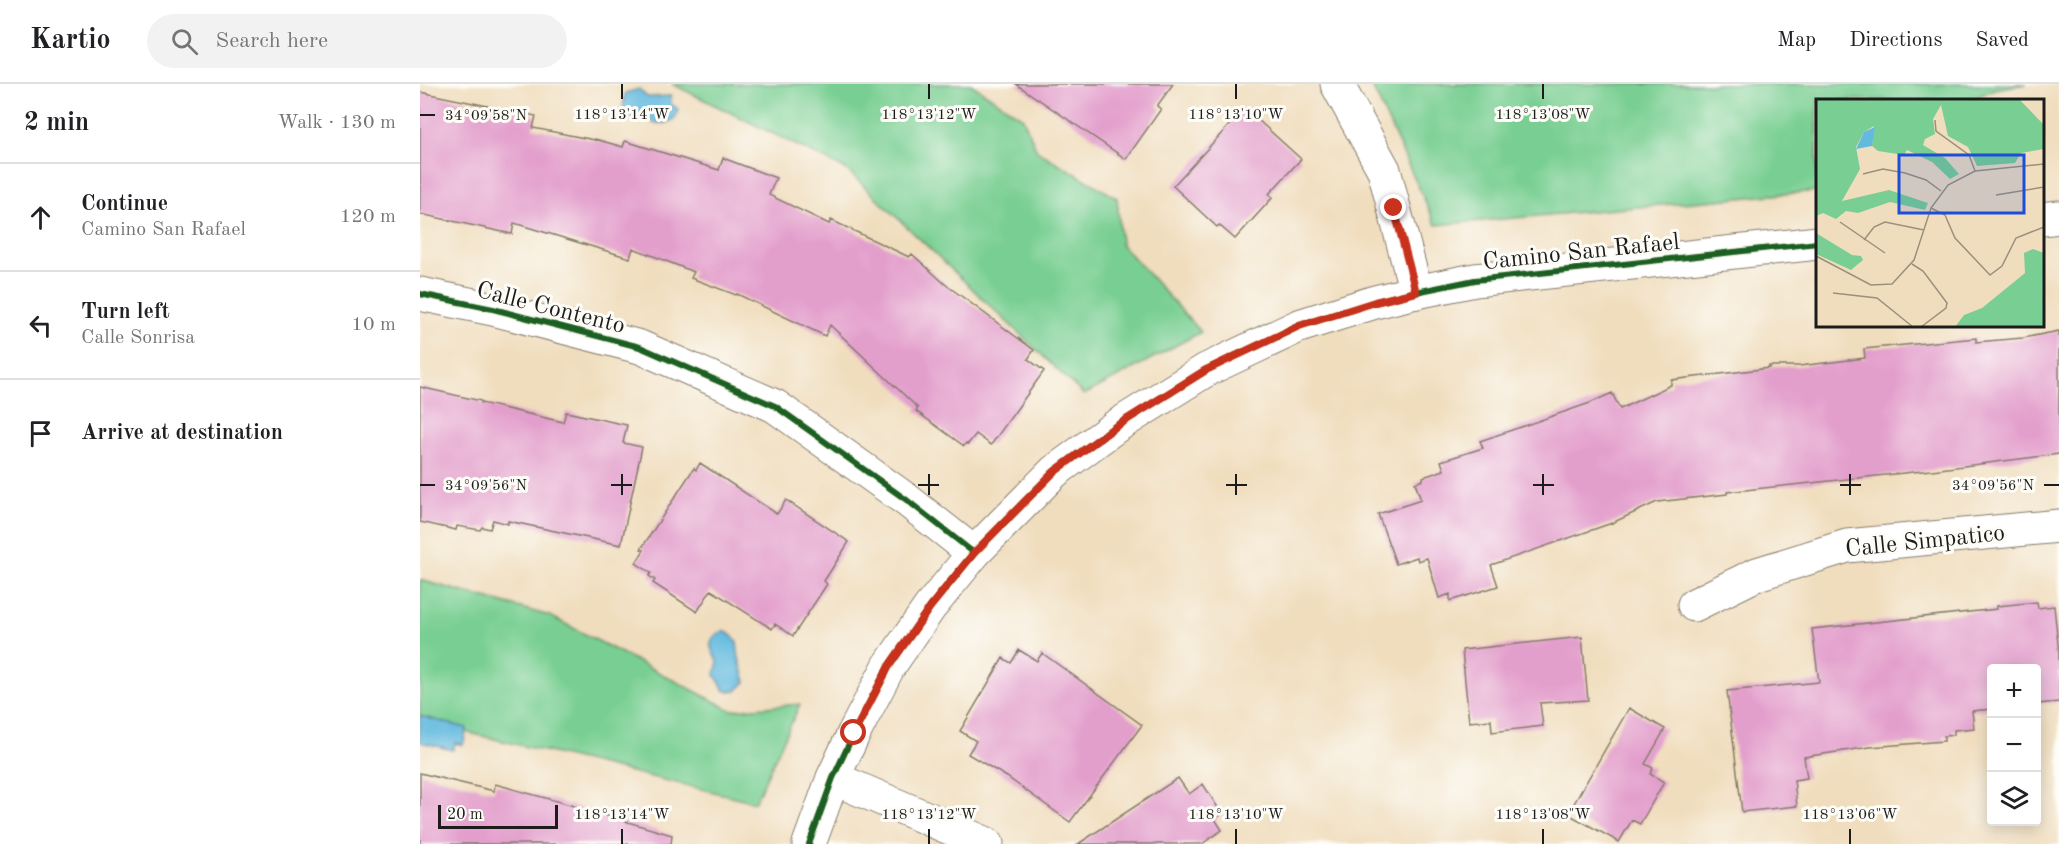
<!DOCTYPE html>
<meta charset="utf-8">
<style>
:root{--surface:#fff;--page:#f2f2f2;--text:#202124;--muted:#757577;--line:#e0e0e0}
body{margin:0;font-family:"Old Standard TT",serif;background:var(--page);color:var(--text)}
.controls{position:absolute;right:18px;bottom:18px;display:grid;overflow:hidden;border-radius:6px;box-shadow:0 3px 15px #0003}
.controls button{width:54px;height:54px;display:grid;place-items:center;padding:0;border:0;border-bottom:2px solid var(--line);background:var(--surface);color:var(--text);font:30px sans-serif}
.scale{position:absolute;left:18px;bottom:15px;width:120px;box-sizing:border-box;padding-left:6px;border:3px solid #1c1c1c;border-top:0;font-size:16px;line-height:21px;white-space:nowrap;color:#1c1c1c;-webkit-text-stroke:4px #fdfcf7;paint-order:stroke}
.stop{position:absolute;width:18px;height:18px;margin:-14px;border:4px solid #c8321e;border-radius:50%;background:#fff}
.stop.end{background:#c8321e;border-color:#fff;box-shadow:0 2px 6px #0008}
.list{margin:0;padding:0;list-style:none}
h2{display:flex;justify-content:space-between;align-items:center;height:78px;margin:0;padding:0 24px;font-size:26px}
h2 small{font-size:20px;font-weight:400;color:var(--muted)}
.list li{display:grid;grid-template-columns:39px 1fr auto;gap:18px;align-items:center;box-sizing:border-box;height:108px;padding:0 24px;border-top:2px solid var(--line)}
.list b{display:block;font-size:22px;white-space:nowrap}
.list p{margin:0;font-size:20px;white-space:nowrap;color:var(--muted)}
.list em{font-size:20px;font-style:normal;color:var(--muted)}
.icon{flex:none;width:33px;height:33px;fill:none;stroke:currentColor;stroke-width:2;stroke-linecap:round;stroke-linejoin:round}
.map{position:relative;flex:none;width:1639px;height:760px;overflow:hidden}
header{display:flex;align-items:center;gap:36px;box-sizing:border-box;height:84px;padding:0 30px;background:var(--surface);border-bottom:2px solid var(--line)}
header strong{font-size:28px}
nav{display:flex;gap:33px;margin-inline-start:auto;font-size:21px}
.search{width:420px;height:54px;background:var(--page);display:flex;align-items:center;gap:15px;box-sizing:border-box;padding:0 21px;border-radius:33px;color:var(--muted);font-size:22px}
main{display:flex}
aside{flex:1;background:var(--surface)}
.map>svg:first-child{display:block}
.green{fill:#79cf93;stroke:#4a7658;stroke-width:1.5}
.water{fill:#62badf;stroke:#3f6b7e;stroke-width:1.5}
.building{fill:#e39fcc}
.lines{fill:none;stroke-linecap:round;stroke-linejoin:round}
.street-casing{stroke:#867c6c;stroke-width:35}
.secondary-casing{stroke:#867c6c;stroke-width:35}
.street{stroke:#fff;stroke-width:33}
.secondary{stroke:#fff;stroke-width:33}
.cycleway-casing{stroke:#fdfcf7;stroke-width:10}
.cycleway{stroke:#1b5e20;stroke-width:6}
.route{stroke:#c8321e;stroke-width:8}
.ticks{fill:none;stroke:#1c1c1c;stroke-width:2}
.labels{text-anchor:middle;stroke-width:6;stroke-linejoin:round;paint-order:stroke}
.street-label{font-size:24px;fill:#1c1c1c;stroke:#fdfcf7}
.inset-road{fill:none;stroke:#9b907d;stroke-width:1.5}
.view{fill:#1d4ed8;fill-opacity:0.15;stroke:#1d4ed8;stroke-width:3}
.inset-edge{fill:none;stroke:#1c1c1c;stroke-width:3}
.ticks-label{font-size:15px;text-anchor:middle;fill:#1c1c1c;stroke:#fdfcf7;stroke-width:6;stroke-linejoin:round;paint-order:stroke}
</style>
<header>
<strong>Kartio</strong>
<div class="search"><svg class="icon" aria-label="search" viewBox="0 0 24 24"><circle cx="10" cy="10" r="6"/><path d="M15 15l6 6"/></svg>Search here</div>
<nav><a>Map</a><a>Directions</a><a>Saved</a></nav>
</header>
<main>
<aside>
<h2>2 min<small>Walk · 130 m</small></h2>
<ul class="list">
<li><svg class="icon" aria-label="ahead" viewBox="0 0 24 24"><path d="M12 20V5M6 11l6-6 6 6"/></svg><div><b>Continue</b><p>Camino San Rafael</p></div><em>120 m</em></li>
<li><svg class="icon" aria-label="left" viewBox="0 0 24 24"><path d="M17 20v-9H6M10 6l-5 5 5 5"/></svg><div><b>Turn left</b><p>Calle Sonrisa</p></div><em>10 m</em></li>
<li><svg class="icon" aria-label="arrive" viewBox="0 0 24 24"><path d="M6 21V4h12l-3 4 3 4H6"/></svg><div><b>Arrive at destination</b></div></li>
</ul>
</aside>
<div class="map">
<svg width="1639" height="760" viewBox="0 0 1639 760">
<rect width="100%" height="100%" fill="#fdfcf7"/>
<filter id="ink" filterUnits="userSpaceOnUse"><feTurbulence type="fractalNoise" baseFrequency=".0167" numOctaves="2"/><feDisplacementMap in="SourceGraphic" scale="12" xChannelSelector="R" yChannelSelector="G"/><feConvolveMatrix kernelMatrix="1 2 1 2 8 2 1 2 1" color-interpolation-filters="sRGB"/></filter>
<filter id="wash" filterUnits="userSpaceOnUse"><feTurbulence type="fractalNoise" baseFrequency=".008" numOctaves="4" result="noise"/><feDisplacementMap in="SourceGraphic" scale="24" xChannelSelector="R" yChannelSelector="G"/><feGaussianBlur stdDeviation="1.35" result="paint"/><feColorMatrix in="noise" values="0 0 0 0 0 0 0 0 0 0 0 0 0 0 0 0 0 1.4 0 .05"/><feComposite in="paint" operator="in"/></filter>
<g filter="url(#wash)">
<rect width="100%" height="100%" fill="#f0ddbd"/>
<path class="green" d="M252 0H551L603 34 617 67 697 114 701 160 781 248 664 311 427 86Z
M951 0H1607L1574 5 1551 16H1398L1397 107 1016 141Z
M0 496 130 532 311 626 380 620 335 718 0 637Z"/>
<path class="water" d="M219 5 227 13 251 12V20L258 25 255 35 245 39H233L226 30 206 33 203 24 205 9Z
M304 547C321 555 316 560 319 574 321 582 324 590 326 598L316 607H305L295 591 298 577C288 564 287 553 304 547Z
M0 632 47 644 43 661 35 659 33 666 0 658Z"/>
<g id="blocks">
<path class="building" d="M596 0H753L737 22 741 25 706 75Z
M0 8 116 32 113 44 175 56V55L203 63 205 57 299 86 303 74 356 94 349 111 409 140 411 136 489 173 492 170 525 200 614 266 608 275 624 287 571 361 556 350 548 360 546 359 544 362 496 327 498 324 410 241 405 252 317 210 316 211 271 194 274 188 213 164 210 174 94 139 92 150 0 130Z
M825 24 881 75 849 110 853 113 815 155 799 141 797 143 753 102Z
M1639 247V370L1512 386 1307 408V410L1237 418 1192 439 1071 481 1078 502 1030 517V510L1019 514 1007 474 998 477 997 473 976 480 958 430 1001 416 995 399 1003 396V393L1024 386 1021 377 1063 364 1060 357 1170 319 1192 309 1200 325 1251 301V296L1349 284V282H1379L1445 274 1444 265 1556 254V258L1603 254Z
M0 303 61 317V319L143 338 146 328 207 341 203 359 222 363 201 461 88 437V440L73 436 70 445 62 443 60 446 37 442 36 446 0 438Z
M280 379 357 430 366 416 429 458 404 497 407 500 373 552 355 540 352 545 291 506 277 528 233 499 235 496 229 492 231 489 216 479 224 466 221 465 274 384 276 386Z
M1617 518 1618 524 1634 522 1639 570V618L1617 620V585H1572V625L1552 627 1554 644 1534 646V651L1524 652V657L1450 663 1384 673 1387 694 1374 696 1377 722 1322 728 1307 607 1399 598 1392 545 1577 525V522Z
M1162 553 1168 616 1120 619 1123 642 1072 648 1071 636 1049 638 1042 566Z
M599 566 617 577 622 569 722 641 650 738 587 693 548 670 556 657 540 647 583 574 591 579Z
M1209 624 1245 645 1225 680 1233 684 1230 690 1244 698 1220 740 1212 736 1199 758 1148 730Z
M0 689 74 707 75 700 140 718 252 751 251 760H0Z
M758 694 769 710 783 700 802 730 795 735 802 746 782 760H658Z"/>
</g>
</g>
<g filter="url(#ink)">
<use href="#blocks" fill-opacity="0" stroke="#867c6c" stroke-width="1.5"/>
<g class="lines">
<defs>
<path id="street" d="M917 0 964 86 996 208
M0 210 73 225 220 263 355 322 488 417 554 469
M1274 521 1337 490 1427 462 1639 442
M413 694 567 760"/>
<path id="secondary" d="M1622 135 1639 133
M389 760 413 694 434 649 469 582 510 523 554 469 634 388 695 343 786 286 879 242 955 218 996 208 1055 196 1398 159"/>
</defs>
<use href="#street" class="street-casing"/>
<use href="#secondary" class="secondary-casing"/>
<use href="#street" class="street"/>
<use href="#secondary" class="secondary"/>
<defs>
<path id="cycleway" d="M0 210 73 225 220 263 355 322 488 417 554 469
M389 760 413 694 434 649 469 582 510 523 554 469 634 388 695 343 786 286 879 242 955 218 996 208 1055 196 1398 159"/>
</defs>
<use href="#cycleway" class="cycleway-casing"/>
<use href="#cycleway" class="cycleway"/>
</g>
</g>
<g class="lines" filter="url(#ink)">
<path class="route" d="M434 649 469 582 510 523 554 469 634 388 695 343 786 286 879 242 955 218 996 208 974 124"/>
</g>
<path class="ticks" d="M202 0V15M509 0V15M816 0V15M1123 0V15M0 31H15M202 390V411M509 390V411M816 390V411M1123 390V411M1430 390V411M0 401H15M191 401H212M498 401H519M806 401H827M1113 401H1134M1420 401H1441M1624 401H1639M202 745V760M509 745V760M816 745V760M1123 745V760M1430 745V760"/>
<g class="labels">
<g class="street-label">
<text transform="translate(1161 167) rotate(-6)" y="8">Camino San Rafael</text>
<text transform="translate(131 223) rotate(14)" y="8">Calle Contento</text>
<text transform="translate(1505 456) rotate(-6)" y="8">Calle Simpatico</text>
</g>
</g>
<g transform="translate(1396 15)">
<rect width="228" height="228" fill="#f0ddbd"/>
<path d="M0 0H203L228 26V50L205 54 199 64 161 67 152 48 132 37 125 6 117 20 119 35 109 40 107 46 129 59 143 75 134 80 116 63 91 51 88 56 62 52 56 47 58 27 48 33 40 48 44 70 26 102 73 91 112 104 109 111 74 103 42 114 30 112 20 120 7 114 0 117ZM0 134 36 156 45 157 47 161 35 171 0 155ZM217 150 228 154V228H139L148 216 166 209 209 174 208 154Z" fill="#79cf93"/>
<path d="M59 28 56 47 40 50 48 33Z" fill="#62badf"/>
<path class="inset-road" d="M119 21 120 32 153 56 159 72M47 75 67 70 89 74 110 81 125 92M180 96 228 88M115 109 129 116 139 139 174 176 186 167 200 139 228 128M24 123 69 154M48 141 58 128 69 123 108 131M0 157 55 186 76 185 98 161 115 109 132 86 159 72 228 65M96 165 107 172 131 204 130 209 105 228M17 194 61 199 97 228"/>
<path class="view" d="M83 56H208V114H83Z"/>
<rect width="228" height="228" class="inset-edge"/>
</g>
<g class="ticks-label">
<text x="202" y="35">118°13'14"W</text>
<text x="509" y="35">118°13'12"W</text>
<text x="816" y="35">118°13'10"W</text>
<text x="1123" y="35">118°13'08"W</text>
<text x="66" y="36">34°09'58"N</text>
<text x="66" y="406">34°09'56"N</text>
<text x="1573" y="406">34°09'56"N</text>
<text x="202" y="735">118°13'14"W</text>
<text x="509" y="735">118°13'12"W</text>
<text x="816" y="735">118°13'10"W</text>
<text x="1123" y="735">118°13'08"W</text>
<text x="1430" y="735">118°13'06"W</text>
</g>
</svg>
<div class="controls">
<button>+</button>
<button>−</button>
<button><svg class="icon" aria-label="layers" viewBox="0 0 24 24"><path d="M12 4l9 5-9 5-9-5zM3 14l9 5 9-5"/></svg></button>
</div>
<div class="scale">20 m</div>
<div class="stop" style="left:434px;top:649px"></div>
<div class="stop end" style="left:974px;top:124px"></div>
</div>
</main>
